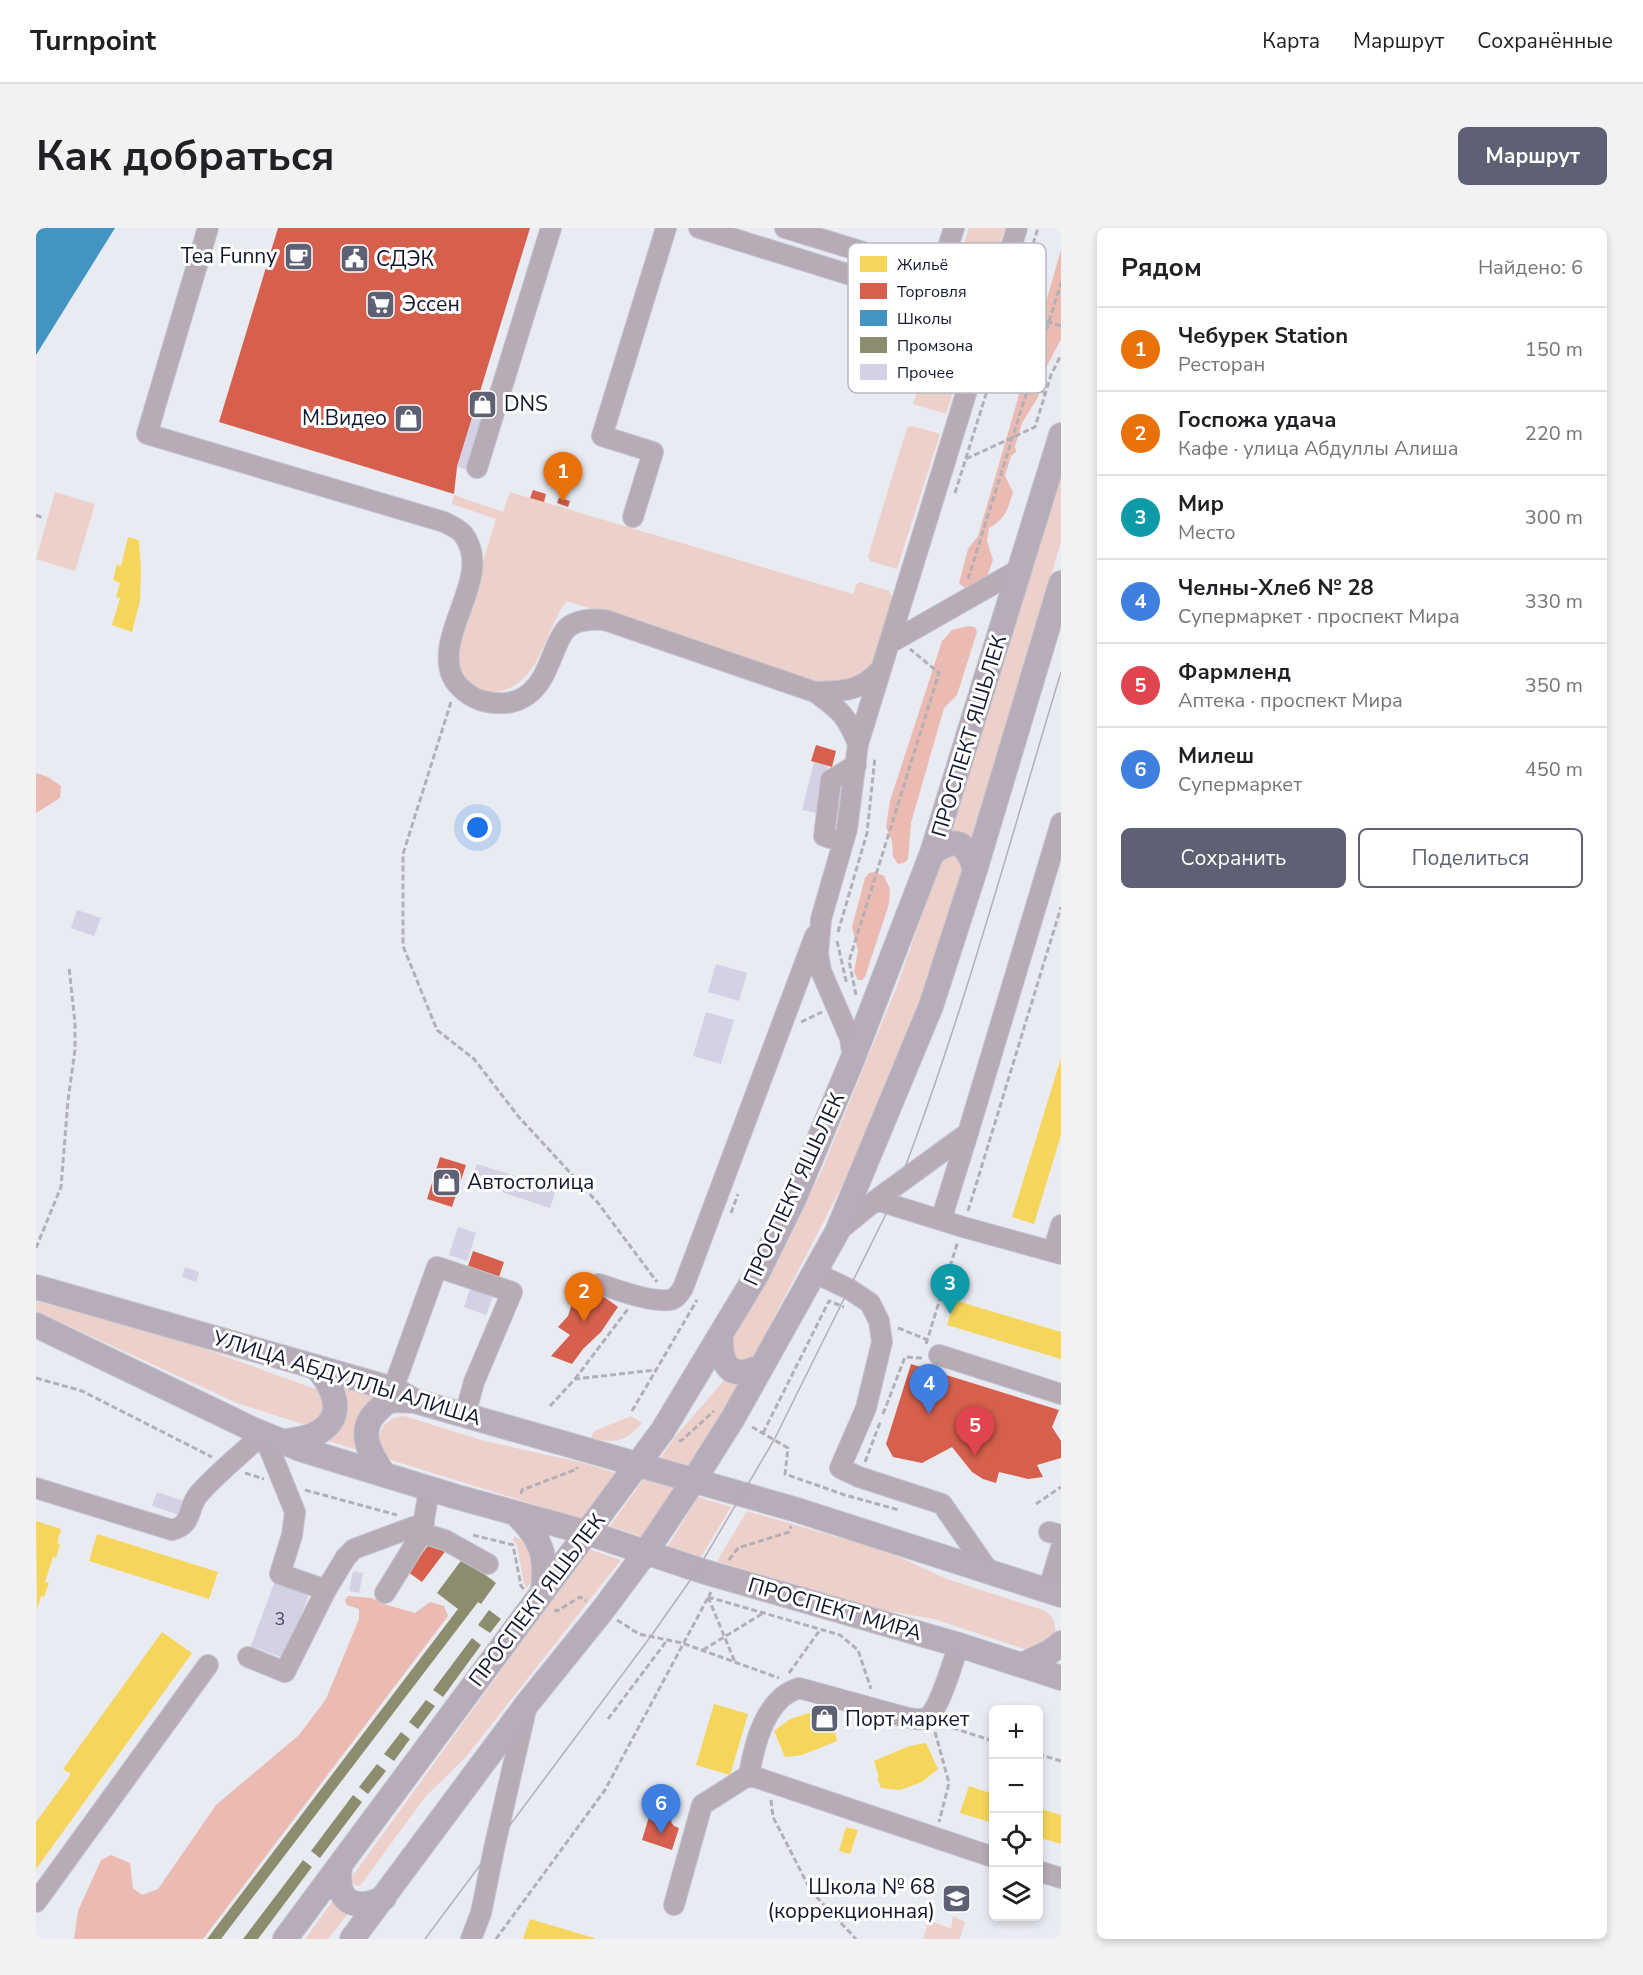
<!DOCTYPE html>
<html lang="ru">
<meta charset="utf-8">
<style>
:root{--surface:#fff;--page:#f2f2f2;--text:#202124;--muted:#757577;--line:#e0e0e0;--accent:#5e6173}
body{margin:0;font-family:"Nunito Sans",sans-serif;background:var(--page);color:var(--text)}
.controls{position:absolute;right:18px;bottom:18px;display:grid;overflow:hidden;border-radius:9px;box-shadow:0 3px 9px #0003}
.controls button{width:54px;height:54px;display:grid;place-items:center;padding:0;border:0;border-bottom:2px solid var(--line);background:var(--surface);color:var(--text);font:30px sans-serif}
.you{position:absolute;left:442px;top:600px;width:21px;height:21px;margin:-15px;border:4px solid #fff;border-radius:50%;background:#1a73e8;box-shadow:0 0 0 9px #1a73e833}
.badge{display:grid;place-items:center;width:39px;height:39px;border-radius:50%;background:var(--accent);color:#fff;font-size:20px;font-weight:700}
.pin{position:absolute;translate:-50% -50px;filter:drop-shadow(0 2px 3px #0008)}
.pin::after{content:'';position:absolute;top:32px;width:21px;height:18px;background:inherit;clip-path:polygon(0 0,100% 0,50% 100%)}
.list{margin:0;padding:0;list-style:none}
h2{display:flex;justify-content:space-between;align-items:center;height:78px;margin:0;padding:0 24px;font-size:26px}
h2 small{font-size:20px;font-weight:400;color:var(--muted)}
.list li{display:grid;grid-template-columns:39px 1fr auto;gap:18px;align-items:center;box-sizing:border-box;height:84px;padding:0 24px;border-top:2px solid var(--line)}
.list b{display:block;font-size:22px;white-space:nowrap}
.list p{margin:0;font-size:20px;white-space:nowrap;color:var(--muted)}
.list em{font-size:20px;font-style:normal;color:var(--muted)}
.actions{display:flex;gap:12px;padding:18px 24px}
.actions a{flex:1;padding:14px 0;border:2px solid var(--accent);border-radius:9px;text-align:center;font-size:21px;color:var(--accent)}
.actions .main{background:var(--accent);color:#fff}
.icon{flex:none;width:33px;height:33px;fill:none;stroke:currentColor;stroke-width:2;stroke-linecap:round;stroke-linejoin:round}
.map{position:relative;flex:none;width:1025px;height:1711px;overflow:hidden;border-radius:9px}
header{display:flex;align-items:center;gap:36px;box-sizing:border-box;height:84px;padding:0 30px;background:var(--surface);border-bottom:2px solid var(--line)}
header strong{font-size:28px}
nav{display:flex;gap:33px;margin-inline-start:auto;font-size:21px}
.intro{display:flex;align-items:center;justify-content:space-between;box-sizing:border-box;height:144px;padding:0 36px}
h1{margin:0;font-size:42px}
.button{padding:15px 27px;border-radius:9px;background:var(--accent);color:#fff;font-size:21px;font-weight:700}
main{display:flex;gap:36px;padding:0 36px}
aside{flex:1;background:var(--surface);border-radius:9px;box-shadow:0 3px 9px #0003}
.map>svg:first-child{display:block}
.green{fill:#eed0cb}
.forest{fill:#ebbab2}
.homes{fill:#f6d55c}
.shops{fill:#d6604d}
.schools{fill:#4393c3}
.industry{fill:#8c8c6e}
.building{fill:#d3d1e3}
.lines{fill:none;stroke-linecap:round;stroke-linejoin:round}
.minor-casing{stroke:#c3c6ce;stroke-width:22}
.major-casing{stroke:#c3c6ce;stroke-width:26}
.path{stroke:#b3afb7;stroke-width:3;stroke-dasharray:6 3;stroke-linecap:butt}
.minor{stroke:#b7abb6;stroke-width:20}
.major{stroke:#b7acba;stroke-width:24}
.tram{stroke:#b3afb7;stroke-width:1.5}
.labels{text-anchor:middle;stroke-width:6;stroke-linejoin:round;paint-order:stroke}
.number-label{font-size:18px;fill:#43465c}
.poi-label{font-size:21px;fill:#13172f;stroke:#fff;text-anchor:start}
.street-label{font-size:21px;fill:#13172f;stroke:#fff}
.key{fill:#fff;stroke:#b8b9c1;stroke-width:1.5}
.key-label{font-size:16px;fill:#13172f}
</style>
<header>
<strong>Turnpoint</strong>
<nav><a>Карта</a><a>Маршрут</a><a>Сохранённые</a></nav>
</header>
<div class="intro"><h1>Как добраться</h1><a class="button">Маршрут</a></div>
<main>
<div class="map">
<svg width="1025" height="1711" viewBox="0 0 1025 1711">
<rect width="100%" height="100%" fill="#e9ebf2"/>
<path class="green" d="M933 0H969L956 40 942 42 922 35Z
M905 87 922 92 934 109 910 186 877 176Z
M876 198 904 206 861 341 834 333 832 328 871 200Z
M1025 239V314L937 615 912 607Z
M19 264 59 276 39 343 0 331Z
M474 264 817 366 821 356 824 354 853 363 857 370 833 443 827 451 796 458 531 373C508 401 506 453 465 463 456 465 446 464 438 459 422 449 421 430 422 414L460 291 416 276 418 267 467 284Z
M917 622 928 636 885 769 809 952 716 1132 706 1134 695 1125 696 1113 785 944 861 758 907 627Z
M0 1073 147 1113 282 1162 288 1167 289 1184 276 1195 266 1196 201 1175 0 1083Z
M690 1150 703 1156 651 1239 623 1232 638 1210Z
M306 1159 342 1169 324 1223 289 1212Z
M368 1188 449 1213 543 1234 580 1245 545 1291 355 1232C334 1216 343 1190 368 1188Z
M595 1188 606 1195C589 1214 579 1216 555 1210L558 1203Z
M609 1249 638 1259 607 1309 574 1298Z
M662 1269 695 1279 665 1329 632 1318Z
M711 1283 850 1323 911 1351 1007 1382C1018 1387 1020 1396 1019 1407L994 1423 898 1391 835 1380 681 1333Z
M478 1308C493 1315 502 1331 499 1348 498 1351 493 1356 491 1360L488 1356 481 1317 477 1312Z
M553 1321 585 1332 429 1530 389 1569 327 1654 323 1658 318 1657 316 1652 318 1646Z
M298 1671 314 1683 292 1711H269Z
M917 1688 929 1694 924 1711H887L893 1692 915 1701Z"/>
<path class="forest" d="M1025 22V111L1011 138 1002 169 986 195 979 218 980 224 975 228 969 248 977 264C972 280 970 291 953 300L951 313 957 332 950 351 930 361 923 355 932 321 942 308Z
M932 398 939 399 941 404 921 467 908 480 875 595 872 631 868 635 862 636 857 629 856 613 850 599 854 573 906 413 916 402Z
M0 545 12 549 25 558 24 570 0 585Z
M838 644 848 648 854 661 853 676 829 749 826 752H822L818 744 822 723 816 699 829 650 833 645Z
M312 1368 336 1370 351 1377 379 1385 394 1374 408 1378 412 1388 167 1711H38L42 1683 65 1632 75 1627 94 1635 97 1660 106 1667 122 1661 180 1577 263 1507 290 1471 323 1391V1381L311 1377 309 1372Z"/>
<path class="homes" d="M92 309 103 312 105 342 104 373 96 404 76 397 84 370 80 369 84 355 77 352 81 336 85 338Z
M1025 830V907L998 996 976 989Z
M918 1072 1025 1104V1131L911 1097Z
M0 1293 25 1301 21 1315 24 1316 20 1330 17 1329 9 1354 13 1355 8 1369 5 1368 1 1381Z
M61 1306 182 1344 173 1371 53 1333Z
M126 1404 156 1425 0 1641V1594L35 1546 27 1541Z
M678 1476 712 1486 694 1547 660 1537Z
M776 1484 795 1486 801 1513 766 1527 749 1529 738 1503 754 1491Z
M890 1515 902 1541 886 1554 864 1562 845 1560 841 1550 843 1549 838 1533 873 1518Z
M933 1558 957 1566V1595L924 1585Z
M1002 1580 1025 1587V1616L1002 1609Z
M810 1599 822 1602 814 1626 803 1623Z
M494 1691 558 1710V1711H487Z"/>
<path class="shops" d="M242 0H494L421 239 418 266 183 194Z
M497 262 510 266 508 274 494 270Z
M523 270 534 273 532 279 521 275Z
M780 517 800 523 796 539 775 533Z
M404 929 430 937 416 979 391 971Z
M437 1023 468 1034 463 1049 432 1038Z
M545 1052 582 1079 565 1104 547 1121 536 1136 515 1128 534 1107 522 1099 532 1088 542 1056Z
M875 1136 1023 1182 1016 1199 1025 1213V1230L1001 1237 1007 1249 992 1251 963 1244 960 1255 947 1251 936 1244 916 1219 886 1235 857 1229 850 1216Z
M397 1311 411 1321 386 1354 372 1344Z
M615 1582 637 1588 635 1594 638 1598 643 1600 636 1622 606 1612Z"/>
<path class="schools" d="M0 0H79L0 127Z"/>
<path class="industry" d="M427 1330 460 1355 445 1376 442 1374 185 1711H171L422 1381 401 1365Z
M453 1382 465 1391 454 1405 442 1397Z
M436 1410 445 1417 407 1469 397 1462Z
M390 1472 399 1478 382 1501 373 1494Z
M365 1504 374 1511 358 1533 348 1526Z
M341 1536 350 1543 332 1566 323 1559Z
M317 1567 326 1574 284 1630 275 1623Z
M267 1632 276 1639 222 1711H207Z"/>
<path class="building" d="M441 174 459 179 439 244 421 239Z
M778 534 792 538 780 585 766 582Z
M41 682 65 690 58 708 35 700Z
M680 736 711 745 703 773 672 764Z
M670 784 698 792 685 836 657 828Z
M441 936 520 961 514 980 435 954Z
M422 999 440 1005 431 1033 413 1027Z
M149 1039 163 1044 160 1054 146 1049Z
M436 1055 459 1063 450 1087 428 1079Z
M121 1264 151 1274 146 1288 116 1278Z
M317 1343 327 1345 323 1365 313 1363Z
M240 1350 274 1363 250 1431 215 1418Z"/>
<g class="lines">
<defs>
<path id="minor" d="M172 0 111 206 408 294C414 297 423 301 427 306 459 348 398 403 416 448 421 459 435 470 447 473 479 481 500 468 512 438 518 426 521 412 530 401 540 391 556 391 569 392L779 464C807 463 824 464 844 442
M663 0 953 90
M749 0 948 61 963 57
M899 60 918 0
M441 240 515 0
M597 289 617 224 566 208 630 0
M854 415 984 341
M779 464C804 482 811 488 822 516
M807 614 788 608 795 552 820 537
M817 830 814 810 785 743 782 726 785 691 811 601 822 516 981 0
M840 972 927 999 1025 1026
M905 992 932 905
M801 1004 840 972 932 905 1025 595
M1017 1024 1025 997
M779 1045 813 1061 834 1075 843 1093 846 1114 830 1180 804 1240 823 1249 906 1276 954 1345
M563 1056C582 1062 613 1074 633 1072 640 1071 643 1066 647 1060L779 708
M903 1127 1025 1166
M357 1161 401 1039 476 1064 438 1154 429 1187
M0 1260 136 1302C157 1297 151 1281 162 1267 181 1245 206 1226 227 1205L259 1284 256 1307 244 1346 290 1362 310 1329 318 1321 388 1295
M1013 1304 1025 1307
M386 1305 409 1312 452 1336
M1012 1363 1025 1320
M349 1365 386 1305 393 1261
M212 1429 249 1444 290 1362
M713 1547 957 1629
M1002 1643 1025 1650
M0 1674 172 1437
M638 1677 666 1577 713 1547C718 1517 729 1470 763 1460L865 1488C873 1490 885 1494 893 1488 904 1479 917 1433 923 1417
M435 1711 445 1685 458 1621 490 1481"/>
<path id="major" d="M896 625C921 607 931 615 939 642
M0 1059 357 1161 379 1173 761 1282 1025 1367
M0 1097 216 1201 264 1221 421 1269 552 1305 666 1343 923 1417 1025 1450
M685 1106C684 1137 693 1154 726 1138
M247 1214C256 1212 266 1211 275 1208 311 1193 301 1164 281 1140
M348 1247C335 1227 320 1204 340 1184 344 1180 350 1174 355 1173 362 1171 372 1173 379 1173
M479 1285C506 1311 511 1327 507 1364
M986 1437 1014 1424 1025 1415
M304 1638C302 1657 303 1678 329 1676 335 1676 342 1672 348 1670
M249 1711 627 1202 721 1046 758 971 817 830 896 625 1025 207
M316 1711 491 1476 566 1383 610 1324 658 1252 697 1190 801 1004 895 778 939 642 1025 355"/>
</defs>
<use href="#minor" class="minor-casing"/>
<use href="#major" class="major-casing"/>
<path class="path" d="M976 83 1025 98
M972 101 1006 164 1010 165
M930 231 999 199 1015 147 1025 127
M919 265 1002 0
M0 287 7 290
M932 351 1025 55
M415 474 367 626V718L401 802 438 831 482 888 562 975 621 1054
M802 704 831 605 839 529
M801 713 811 757
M820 767 813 733 903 445 874 421
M765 794 786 784
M932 983 1025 679
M695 985 702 966
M0 1020 25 959 32 872 39 822V795L33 739
M862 1100 892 1112
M890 1116 922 1013
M0 1150 46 1163 176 1229
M539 1151 592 1081
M514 1178 539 1151 619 1142
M596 1183 661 1072
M847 1186 869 1129 886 1130 887 1128
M716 1199 752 1220 749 1246 809 1267 863 1282
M727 1205 793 1073 808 1079
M643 1212 645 1213 678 1183
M829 1234 845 1192
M209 1245 228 1251
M269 1262 361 1287
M485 1266 486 1262 541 1241V1239
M1000 1276 1025 1259
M437 1307 477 1317 485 1358 488 1361
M693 1332 702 1320 753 1304 755 1298
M672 1369 804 1407 822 1422 835 1461
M672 1369 699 1434
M518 1382 521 1383 544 1369 550 1373
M581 1392 603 1406 646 1415 743 1450
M667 1422 729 1384
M753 1445 784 1402
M572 1491 632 1411
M908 1497 957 1513
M899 1504 913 1555 903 1594
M1002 1526 1025 1533
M735 1572 737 1589 775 1663 820 1711
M460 1711 569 1562 675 1364"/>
<use href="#minor" class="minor"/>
<use href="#major" class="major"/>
<path class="tram" d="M389 1711 615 1408 660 1344 738 1212 855 976C923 803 971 622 1025 444"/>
</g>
<defs>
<symbol id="cafe-square" viewBox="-11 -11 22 22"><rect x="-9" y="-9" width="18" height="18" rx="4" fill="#5e6173" stroke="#fff"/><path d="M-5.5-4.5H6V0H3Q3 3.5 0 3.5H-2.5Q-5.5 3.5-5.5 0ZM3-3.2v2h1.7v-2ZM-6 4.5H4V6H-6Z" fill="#fff"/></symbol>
<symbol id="civic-square" viewBox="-11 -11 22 22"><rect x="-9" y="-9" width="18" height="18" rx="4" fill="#5e6173" stroke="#fff"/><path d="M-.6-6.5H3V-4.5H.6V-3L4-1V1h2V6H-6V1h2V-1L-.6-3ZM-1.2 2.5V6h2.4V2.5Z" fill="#fff"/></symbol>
<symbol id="supermarket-square" viewBox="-11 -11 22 22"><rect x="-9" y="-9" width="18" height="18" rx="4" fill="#5e6173" stroke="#fff"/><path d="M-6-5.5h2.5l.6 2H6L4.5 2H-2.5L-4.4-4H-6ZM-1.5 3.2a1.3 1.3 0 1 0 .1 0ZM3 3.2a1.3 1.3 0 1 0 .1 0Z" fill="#fff"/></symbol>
<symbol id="shop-square" viewBox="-11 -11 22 22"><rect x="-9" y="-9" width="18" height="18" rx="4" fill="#5e6173" stroke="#fff"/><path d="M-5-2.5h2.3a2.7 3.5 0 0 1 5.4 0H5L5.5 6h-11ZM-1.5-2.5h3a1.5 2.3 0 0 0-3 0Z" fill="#fff"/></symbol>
<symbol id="school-square" viewBox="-11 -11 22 22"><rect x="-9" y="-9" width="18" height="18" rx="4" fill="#5e6173" stroke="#fff"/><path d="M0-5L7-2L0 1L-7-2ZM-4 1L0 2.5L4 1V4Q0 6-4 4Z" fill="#fff"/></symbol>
</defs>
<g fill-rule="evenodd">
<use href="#cafe-square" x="246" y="12" width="33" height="33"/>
<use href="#civic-square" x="302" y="14" width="33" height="33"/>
<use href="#supermarket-square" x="328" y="60" width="33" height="33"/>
<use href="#shop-square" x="430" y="160" width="33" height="33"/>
<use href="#shop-square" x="356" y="174" width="33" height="33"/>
<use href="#shop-square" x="394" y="938" width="33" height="33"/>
<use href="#shop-square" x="772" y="1474" width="33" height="33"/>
<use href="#school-square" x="904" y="1654" width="33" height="33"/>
</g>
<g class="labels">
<g class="number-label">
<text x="244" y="1397">3</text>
</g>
<g class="poi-label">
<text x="241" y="35" text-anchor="end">Tea Funny</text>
<text x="340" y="38">СДЭК</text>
<text x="366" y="83">Эссен</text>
<text x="468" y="183">DNS</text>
<text x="351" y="197" text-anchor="end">М.Видео</text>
<text x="431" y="961">Автостолица</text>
<text x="809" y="1498">Порт маркет</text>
<text x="899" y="1666" text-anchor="end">Школа № 68<tspan x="899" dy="24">(коррекционная)</tspan></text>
</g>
<g class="street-label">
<text transform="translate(933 508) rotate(-73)" y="7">ПРОСПЕКТ ЯШЬЛЕК</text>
<text transform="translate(758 961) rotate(-65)" y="7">ПРОСПЕКТ ЯШЬЛЕК</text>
<text transform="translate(311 1150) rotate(17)" y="7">УЛИЦА АБДУЛЛЫ АЛИША</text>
<text transform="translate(501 1372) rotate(-53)" y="7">ПРОСПЕКТ ЯШЬЛЕК</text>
<text transform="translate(799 1381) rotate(16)" y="7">ПРОСПЕКТ МИРА</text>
</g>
</g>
<rect x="812" y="15" width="198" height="150" rx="9" class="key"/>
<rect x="824" y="28" width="27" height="16" fill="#f6d55c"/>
<rect x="824" y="55" width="27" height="16" fill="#d6604d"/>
<rect x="824" y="82" width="27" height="16" fill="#4393c3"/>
<rect x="824" y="109" width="27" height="16" fill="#8c8c6e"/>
<rect x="824" y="136" width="27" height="16" fill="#d3d1e3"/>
<g class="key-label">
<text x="861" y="42">Жильё</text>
<text x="861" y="69">Торговля</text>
<text x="861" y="96">Школы</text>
<text x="861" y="123">Промзона</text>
<text x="861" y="150">Прочее</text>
</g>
</svg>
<div class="controls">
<button>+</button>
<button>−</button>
<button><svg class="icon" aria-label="locate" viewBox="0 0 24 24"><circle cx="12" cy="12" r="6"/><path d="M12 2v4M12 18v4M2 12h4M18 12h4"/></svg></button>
<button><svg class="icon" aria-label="layers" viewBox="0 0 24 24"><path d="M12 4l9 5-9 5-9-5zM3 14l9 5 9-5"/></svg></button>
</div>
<div class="you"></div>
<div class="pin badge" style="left:527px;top:274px;background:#e8710a">1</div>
<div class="pin badge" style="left:548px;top:1094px;background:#e8710a">2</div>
<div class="pin badge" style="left:914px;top:1086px;background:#0f9aa8">3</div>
<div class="pin badge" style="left:893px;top:1186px;background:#3f7fe0">4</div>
<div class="pin badge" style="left:939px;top:1228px;background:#e0444e">5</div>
<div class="pin badge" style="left:625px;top:1606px;background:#3f7fe0">6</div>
</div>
<aside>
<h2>Рядом<small>Найдено: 6</small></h2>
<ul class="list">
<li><span class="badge" style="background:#e8710a">1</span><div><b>Чебурек Station</b><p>Ресторан</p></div><em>150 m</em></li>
<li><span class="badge" style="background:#e8710a">2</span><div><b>Госпожа удача</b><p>Кафе · улица Абдуллы Алиша</p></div><em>220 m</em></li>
<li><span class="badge" style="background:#0f9aa8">3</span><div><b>Мир</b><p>Место</p></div><em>300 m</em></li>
<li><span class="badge" style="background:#3f7fe0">4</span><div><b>Челны-Хлеб № 28</b><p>Супермаркет · проспект Мира</p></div><em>330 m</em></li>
<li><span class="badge" style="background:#e0444e">5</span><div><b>Фармленд</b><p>Аптека · проспект Мира</p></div><em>350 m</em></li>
<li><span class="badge" style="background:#3f7fe0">6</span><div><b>Милеш</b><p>Супермаркет</p></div><em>450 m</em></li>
</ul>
<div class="actions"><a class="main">Сохранить</a><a>Поделиться</a></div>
</aside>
</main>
